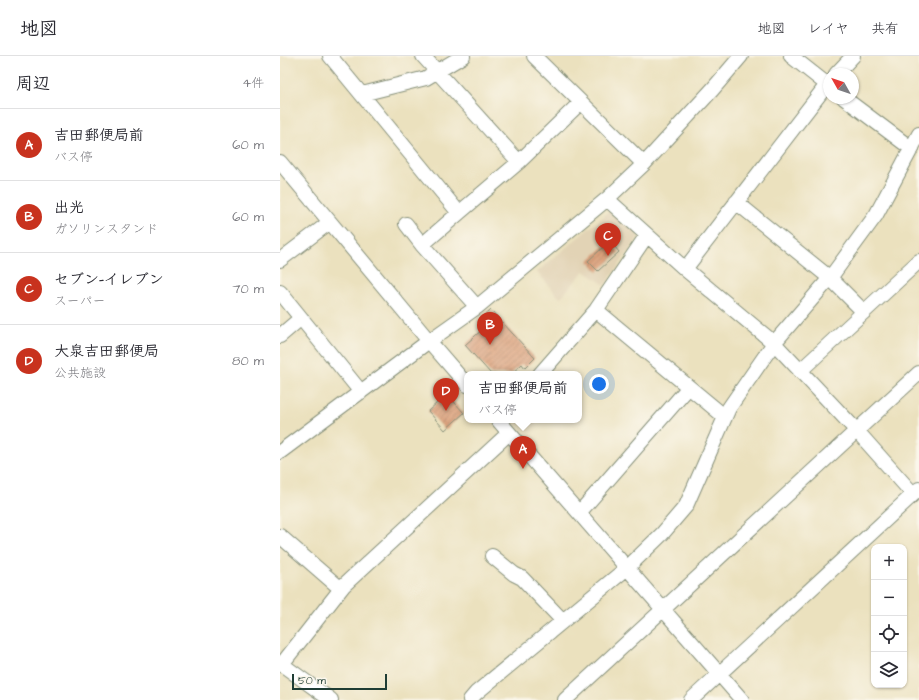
<!DOCTYPE html>
<html lang="ja">
<meta charset="utf-8">
<style>
:root{--surface:#fff;--page:#f7f7f7;--text:#2b2b33;--muted:#7c7c81;--line:#e1e1e2;--accent:#c8321e}
body{margin:0;font-family:"Architects Daughter","Klee One",sans-serif;background:var(--page);color:var(--text)}
.controls{position:absolute;right:12px;bottom:12px;display:grid;overflow:hidden;border-radius:8px;box-shadow:0 1px 3px #0004}
.controls button{width:36px;height:36px;display:grid;place-items:center;padding:0;border:0;border-bottom:1px solid var(--line);background:var(--surface);color:var(--text);font:20px sans-serif}
.compass{position:absolute;left:543px;top:12px;width:36px;height:36px;border-radius:50%;background:var(--surface);box-shadow:0 1px 3px #0004;rotate:310deg}
.scale{position:absolute;left:12px;bottom:10px;width:95px;box-sizing:border-box;padding-left:4px;border:2px solid #1f3d34;border-top:0;font-size:11px;line-height:14px;white-space:nowrap;color:#1f3d34;-webkit-text-stroke:3px #fbf7ec;paint-order:stroke}
.you{position:absolute;left:319px;top:328px;width:14px;height:14px;margin:-10px;border:3px solid #fff;border-radius:50%;background:#1a73e8;box-shadow:0 0 0 6px #1a73e833}
.badge{display:grid;place-items:center;width:26px;height:26px;border-radius:50%;background:var(--accent);color:#fff;font-size:13px;font-weight:700}
.pin{position:absolute;translate:-50% -33px;filter:drop-shadow(0 1px 2px #0008)}
.pin::after{content:'';position:absolute;top:21px;width:14px;height:12px;background:inherit;clip-path:polygon(0 0,100% 0,50% 100%)}
.popup{position:absolute;left:184px;top:315px;width:118px;height:52px;box-sizing:border-box;display:grid;place-content:center;border-radius:8px;background:var(--surface);filter:drop-shadow(0 1px 3px #0005);font-size:13px;white-space:nowrap;color:var(--muted)}
.popup b{font-size:15px;color:var(--text)}
.popup::after{content:'';position:absolute;left:50%;top:100%;margin-left:-8px;border:8px solid transparent;border-top-color:var(--surface)}
.list{margin:0;padding:0;list-style:none}
h2{display:flex;justify-content:space-between;align-items:center;height:52px;margin:0;padding:0 16px;font-size:17px}
h2 small{font-size:13px;font-weight:400;color:var(--muted)}
.list li{display:grid;grid-template-columns:26px 1fr auto;gap:12px;align-items:center;box-sizing:border-box;height:72px;padding:0 16px;border-top:1px solid var(--line)}
.list b{display:block;font-size:15px;white-space:nowrap}
.list p{margin:0;font-size:13px;white-space:nowrap;color:var(--muted)}
.list em{font-size:13px;font-style:normal;color:var(--muted)}
.icon{flex:none;width:22px;height:22px;fill:none;stroke:currentColor;stroke-width:2;stroke-linecap:round;stroke-linejoin:round}
.map{position:relative;flex:none;width:639px;height:644px;overflow:hidden}
header{display:flex;align-items:center;gap:24px;box-sizing:border-box;height:56px;padding:0 20px;background:var(--surface);border-bottom:1px solid var(--line)}
header strong{font-size:19px}
nav{display:flex;gap:22px;margin-inline-start:auto;font-size:14px}
main{display:flex}
aside{flex:1;background:var(--surface)}
.map>svg:first-child{display:block}
.built{fill:#e2d3b5}
.building{fill:url(#building-hatch)}
.lines{fill:none;stroke-linecap:round;stroke-linejoin:round}
.minor-casing{stroke:#858f79;stroke-width:16}
.minor{stroke:#fff;stroke-width:14}
</style>
<header>
<strong>地図</strong>
<nav><a>地図</a><a>レイヤ</a><a>共有</a></nav>
</header>
<main>
<aside>
<h2>周辺<small>4件</small></h2>
<ul class="list">
<li><span class="badge">A</span><div><b>吉田郵便局前</b><p>バス停</p></div><em>60 m</em></li>
<li><span class="badge">B</span><div><b>出光</b><p>ガソリンスタンド</p></div><em>60 m</em></li>
<li><span class="badge">C</span><div><b>セブン-イレブン</b><p>スーパー</p></div><em>70 m</em></li>
<li><span class="badge">D</span><div><b>大泉吉田郵便局</b><p>公共施設</p></div><em>80 m</em></li>
</ul>
</aside>
<div class="map">
<svg width="639" height="644" viewBox="0 0 639 644">
<defs>
<pattern id="building-hatch" width="6" height="6" patternUnits="userSpaceOnUse"><rect width="6" height="6" fill="#dba17b"/><path d="M-1 1l2-2M0 6l6-6M5 7l2-2" fill="none" stroke="#b18466"/></pattern>
</defs>
<rect width="100%" height="100%" fill="#fbf7ec"/>
<filter id="ink" filterUnits="userSpaceOnUse"><feTurbulence type="fractalNoise" baseFrequency=".025" numOctaves="2"/><feDisplacementMap in="SourceGraphic" scale="8" xChannelSelector="R" yChannelSelector="G"/><feConvolveMatrix kernelMatrix="1 2 1 2 8 2 1 2 1" color-interpolation-filters="sRGB"/></filter>
<filter id="wash" filterUnits="userSpaceOnUse"><feTurbulence type="fractalNoise" baseFrequency=".012" numOctaves="4" result="noise"/><feDisplacementMap in="SourceGraphic" scale="16" xChannelSelector="R" yChannelSelector="G"/><feGaussianBlur stdDeviation="0.9" result="paint"/><feColorMatrix in="noise" values="0 0 0 0 0 0 0 0 0 0 0 0 0 0 0 0 0 1.4 0 .05"/><feComposite in="paint" operator="in"/></filter>
<g filter="url(#wash)">
<rect width="100%" height="100%" fill="#ebe1be"/>
<path class="built" d="M330 155 358 177V182L325 229 304 215 280 242 257 216Z"/>
<g id="blocks">
<path class="building" d="M330 185 339 196 318 215 308 205Z
M211 254 255 302 245 312 242 308 231 318H211L185 289 204 272 198 266Z
M167 338 184 357 165 374 148 355Z"/>
</g>
</g>
<g filter="url(#ink)">
<use href="#blocks" fill-opacity="0" stroke="#858f79" stroke-width="1"/>
<g class="lines">
<defs>
<path id="minor" d="M50 0 179 157 239 106 301 46
M143 0 239 106
M254 0 364 108
M511 0 549 30
M556 18 573 0
M82 38 146 22 183 0
M564 42 632 93
M0 106 149 285 187 329
M327 143 405 213 494 287 577 375 633 438
M456 146 550 222 584 256
M126 168 142 189 197 251
M142 189 179 157
M0 204 50 166
M405 213 549 26
M0 236 81 336
M316 254 445 361
M0 280 21 262
M520 315 639 205
M260 318 316 254 367 179
M218 364 462 644
M0 396 149 285 197 251 327 143 364 108 432 34 461 0
M299 457 409 331
M0 480 61 533
M212 500 234 518 242 522 283 565
M0 607 51 644
M2 608 64 529 229 377
M190 644 196 637 347 512 382 478 406 450 449 352 494 287 550 222 596 159 639 78
M285 644 639 317
M411 644 639 433"/>
</defs>
<use href="#minor" class="minor-casing"/>
<use href="#minor" class="minor"/>
</g>
</g>
</svg>
<div class="controls">
<button>+</button>
<button>−</button>
<button><svg class="icon" aria-label="locate" viewBox="0 0 24 24"><circle cx="12" cy="12" r="6"/><path d="M12 2v4M12 18v4M2 12h4M18 12h4"/></svg></button>
<button><svg class="icon" aria-label="layers" viewBox="0 0 24 24"><path d="M12 4l9 5-9 5-9-5zM3 14l9 5 9-5"/></svg></button>
</div>
<svg class="compass" viewBox="-18 -18 36 36"><path d="M0-13l5 13h-10z" fill="#e53935"/><path d="M0 13l5-13h-10z" fill="#7c7c81"/></svg>
<div class="scale">50 m</div>
<div class="you"></div>
<div class="pin badge" style="left:243px;top:413px">A</div>
<div class="popup"><b>吉田郵便局前</b>バス停</div>
<div class="pin badge" style="left:210px;top:289px">B</div>
<div class="pin badge" style="left:328px;top:200px">C</div>
<div class="pin badge" style="left:166px;top:355px">D</div>
</div>
</main>
